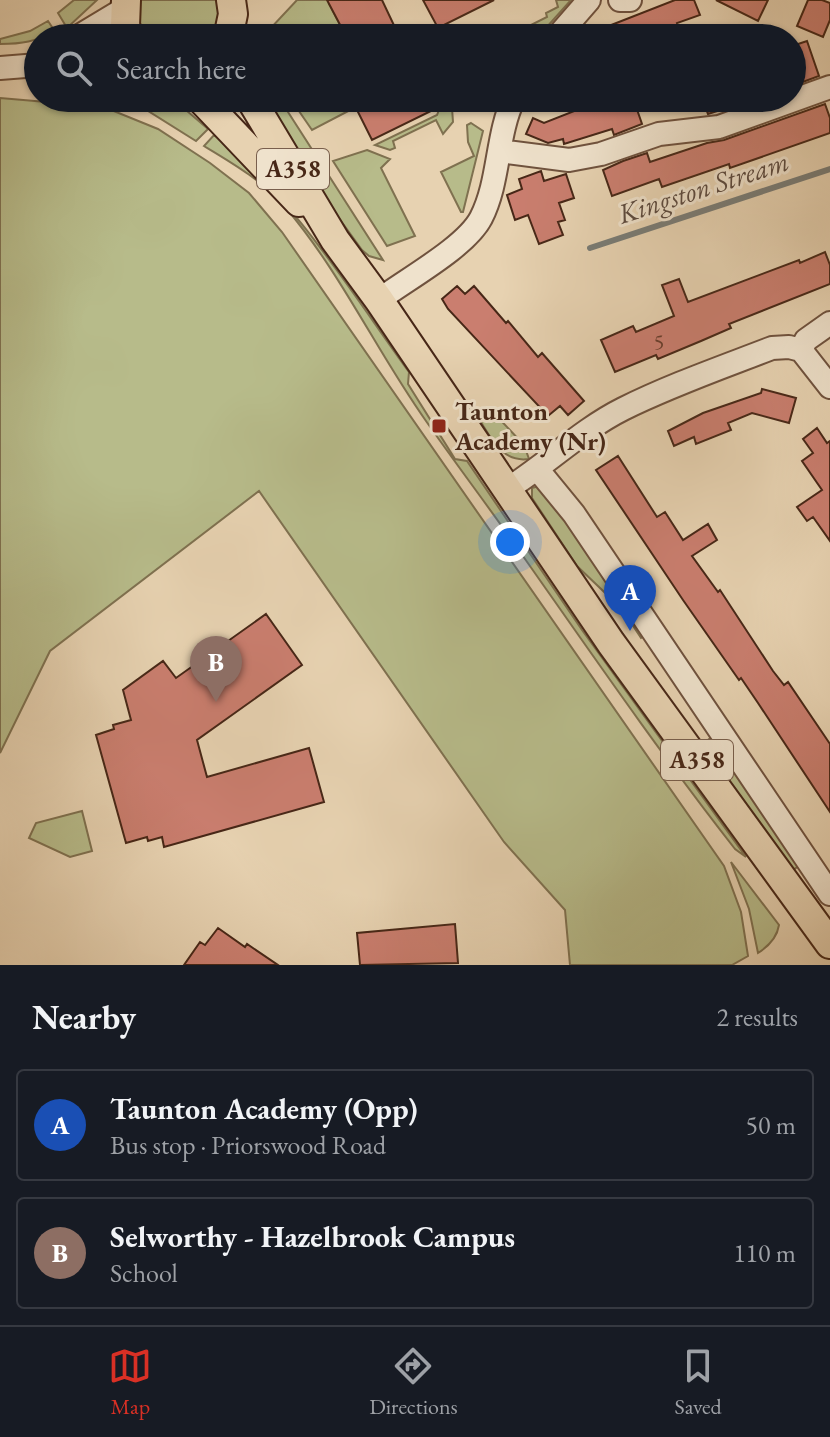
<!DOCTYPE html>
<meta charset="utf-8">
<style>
:root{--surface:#171b24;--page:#242831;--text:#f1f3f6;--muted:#9ea1a6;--line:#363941;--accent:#d93025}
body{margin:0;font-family:"EB Garamond",serif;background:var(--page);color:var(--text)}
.you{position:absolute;left:510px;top:542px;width:28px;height:28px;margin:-20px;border:6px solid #fff;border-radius:50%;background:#1a73e8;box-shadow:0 0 0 12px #1a73e833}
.badge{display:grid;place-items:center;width:52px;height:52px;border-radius:50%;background:var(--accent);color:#fff;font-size:26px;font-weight:700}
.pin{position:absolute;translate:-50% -66px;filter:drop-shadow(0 2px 4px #0008)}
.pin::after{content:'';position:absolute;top:42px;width:28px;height:24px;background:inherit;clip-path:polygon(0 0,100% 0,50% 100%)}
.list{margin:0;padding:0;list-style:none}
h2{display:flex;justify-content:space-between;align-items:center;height:104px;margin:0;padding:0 32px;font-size:34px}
h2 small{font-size:26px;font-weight:400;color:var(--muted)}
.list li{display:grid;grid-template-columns:52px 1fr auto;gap:24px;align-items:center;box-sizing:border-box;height:112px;margin:0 16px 16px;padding:0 16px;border:2px solid var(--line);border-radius:8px}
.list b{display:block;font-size:30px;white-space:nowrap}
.list p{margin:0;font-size:26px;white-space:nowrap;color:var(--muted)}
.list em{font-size:26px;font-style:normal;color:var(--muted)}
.icon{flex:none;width:44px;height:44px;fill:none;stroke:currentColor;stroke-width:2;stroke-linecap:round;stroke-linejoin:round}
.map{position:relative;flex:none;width:830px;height:965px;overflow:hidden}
.search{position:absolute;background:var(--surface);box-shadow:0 2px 6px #0004;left:24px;right:24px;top:24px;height:88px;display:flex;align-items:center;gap:20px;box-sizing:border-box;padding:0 28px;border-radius:44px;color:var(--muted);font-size:30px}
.sheet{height:360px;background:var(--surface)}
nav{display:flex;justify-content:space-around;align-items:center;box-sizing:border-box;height:112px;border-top:2px solid var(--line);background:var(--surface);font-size:22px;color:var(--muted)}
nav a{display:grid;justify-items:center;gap:4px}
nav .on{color:var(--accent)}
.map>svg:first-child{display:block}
.green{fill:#b7bb8a;stroke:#7f7150;stroke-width:2}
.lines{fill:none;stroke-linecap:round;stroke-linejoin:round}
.stream{stroke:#797c76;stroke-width:6}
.building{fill:#ca7e6f;stroke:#472717;stroke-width:2}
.minor-casing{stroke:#6f523e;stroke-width:26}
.major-casing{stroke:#472717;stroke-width:32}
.minor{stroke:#efe2cc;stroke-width:22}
.major{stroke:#e7d2b1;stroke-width:28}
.poi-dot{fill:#8f2418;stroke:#efe2cc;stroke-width:3}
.labels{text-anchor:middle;stroke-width:6;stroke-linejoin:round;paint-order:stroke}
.number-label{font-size:22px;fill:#683d2d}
.shield{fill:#efe2cc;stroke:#795f4d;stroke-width:2}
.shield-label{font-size:24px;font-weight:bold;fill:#472717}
.poi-label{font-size:26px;font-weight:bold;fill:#472717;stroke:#efe2cc;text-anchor:start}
.water-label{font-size:28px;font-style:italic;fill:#5c4a3f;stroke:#efe2cc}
</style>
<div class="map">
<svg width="830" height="965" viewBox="0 0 830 965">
<rect width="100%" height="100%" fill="#e7d2b1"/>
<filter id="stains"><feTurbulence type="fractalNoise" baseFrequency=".0025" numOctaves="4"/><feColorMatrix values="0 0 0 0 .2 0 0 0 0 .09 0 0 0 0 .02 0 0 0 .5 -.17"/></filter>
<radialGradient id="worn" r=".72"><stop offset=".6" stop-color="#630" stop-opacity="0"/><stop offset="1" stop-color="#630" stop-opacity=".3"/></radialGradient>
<path class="green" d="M74 0H97L67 28 58 13Z
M140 0H218C221 12 219 27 212 38H146L139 24Z
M297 0H336L329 4 347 38H265L268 31Z
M556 0H571L537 38H529L525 28 547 17 546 13 558 7Z
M48 21 54 30C38 42 20 44 0 44V39L30 31Z
M0 98 104 107 158 129 210 163 249 193 282 232 724 866 741 912 748 956 732 965H570L565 910 504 842 259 491 50 651 0 753Z
M114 98H172L208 129 196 141 148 111Z
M267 98H279L383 260 369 256 362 250 265 116 259 102Z
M290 98H345L347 101 352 99 356 107 312 130Z
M448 106 452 108 453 122 443 134 436 120 393 141 395 148 390 150 375 145 437 115 439 110Z
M471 123 483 131 463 212H461L441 172 474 156 468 142 467 125Z
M214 135C295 199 349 289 409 372L408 384 455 459 467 461 582 630 746 857 735 849C659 752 589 650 518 549 488 506 456 464 426 421 377 352 341 273 286 208 263 181 234 164 204 146Z
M367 150 390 159 381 168 415 236 387 246 333 161Z
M491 410 524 445 529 459C502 463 492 439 479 419Z
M539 486 543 488 648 634 641 638 622 609 577 566 532 498V488Z
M715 735 800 865 793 870 725 775 709 739Z
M82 811 92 851 70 857 29 838 36 823Z
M731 862 779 925C777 938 769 946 758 953L749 909Z"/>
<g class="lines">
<path class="stream" d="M590 248 830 169"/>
</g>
<path class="building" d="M327 0H382L400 38H347Z
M423 0H494L438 28Z
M675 0H694L700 15 677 23 679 29 651 38H578Z
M716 0H768L758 21Z
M808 0H822L830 3V20L823 37 797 26Z
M807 41 819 76 792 86V46Z
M351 98H428L433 110 372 140Z
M633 98 642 124 614 135 612 129 564 144 563 139 548 143 526 134 533 118 544 123 597 102 600 110Z
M702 98H758L708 114Z
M825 104 830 118V133L730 168 729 164 662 187 659 179 612 196 603 170 623 161 647 153 650 162 707 143 724 140Z
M541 171 544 181 566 174 574 198 559 203 565 220 558 222 563 235 539 244 528 215 515 220 507 195 522 189 519 179Z
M825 252 830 265V284L729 324 731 328 701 341 658 359 656 355 615 372 601 340 633 326 636 332 674 316 662 285 679 279 688 302 799 260 800 263Z
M457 286 465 294 474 286 506 323 508 321 538 357 542 353 584 401 568 415 560 406 548 416 448 309 442 299Z
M762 389 796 398 789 423 752 413 728 423 731 430 696 444 694 437 674 446 668 431 703 413 761 393Z
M817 428 827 443 830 441V541L813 517 807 521 797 507 822 490 802 461 813 453 803 439Z
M618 456 657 517 665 512 683 540 708 524 717 540 692 556 718 592 720 590 773 671 784 685 788 682 830 744V812L758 703 741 678 739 680 683 600 596 470Z
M266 614 302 665 197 740 207 777 309 748 324 802 164 847 162 837 148 841 147 837 126 843 96 735 114 729 113 725 131 720 123 690 163 661 176 678Z
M455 924 458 963 360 965 357 933Z
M218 928 245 947 247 944 278 965H184L200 942 205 945Z"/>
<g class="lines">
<defs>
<path id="minor" d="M620 0H630
M76 38 124 9
M556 38 589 0
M0 68 38 65
M500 151 569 160 601 154 659 134 719 127 830 87
M379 300C407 279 466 247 481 218 500 181 496 135 514 98
M801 350 830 387
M538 470 574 514 830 894
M506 490C546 465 581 430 623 409 671 385 723 367 772 348L789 347 801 350 806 340 830 323"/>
<path id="major" d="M126 0 125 26 130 38
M228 38 233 14 231 0
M200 98 299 202
M250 98 335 240 379 300 611 643 830 944"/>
</defs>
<use href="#minor" class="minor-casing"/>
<use href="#major" class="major-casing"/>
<use href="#minor" class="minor"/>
<use href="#major" class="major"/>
</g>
<rect class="poi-dot" x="431" y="418" width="16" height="16" rx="4"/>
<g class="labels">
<g class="number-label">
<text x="659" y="349">5</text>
</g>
<g class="shield">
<rect x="257" y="149" width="72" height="40" rx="6"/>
<rect x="661" y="740" width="72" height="40" rx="6"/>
</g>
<g class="shield-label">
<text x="293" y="177">A358</text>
<text x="697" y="768">A358</text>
</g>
<g class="poi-label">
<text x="455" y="420">Taunton<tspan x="455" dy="30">Academy (Nr)</tspan></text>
</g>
<g class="water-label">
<text transform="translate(703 187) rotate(-18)" y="10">Kingston Stream</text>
</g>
</g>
<rect width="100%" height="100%" filter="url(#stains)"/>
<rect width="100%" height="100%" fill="url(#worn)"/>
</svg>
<div class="you"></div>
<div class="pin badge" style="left:630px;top:631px;background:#1a4fb4">A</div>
<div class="pin badge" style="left:216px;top:702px;background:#8d6e63">B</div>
<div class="search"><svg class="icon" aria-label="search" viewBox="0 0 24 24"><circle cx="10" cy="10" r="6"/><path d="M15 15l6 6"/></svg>Search here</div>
</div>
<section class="sheet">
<h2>Nearby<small>2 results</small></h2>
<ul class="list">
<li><span class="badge" style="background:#1a4fb4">A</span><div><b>Taunton Academy (Opp)</b><p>Bus stop · Priorswood Road</p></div><em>50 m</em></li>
<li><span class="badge" style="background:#8d6e63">B</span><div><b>Selworthy - Hazelbrook Campus</b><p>School</p></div><em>110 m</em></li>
</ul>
</section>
<nav>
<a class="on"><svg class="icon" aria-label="map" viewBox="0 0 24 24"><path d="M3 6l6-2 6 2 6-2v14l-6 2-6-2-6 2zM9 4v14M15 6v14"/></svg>Map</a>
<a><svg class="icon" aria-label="directions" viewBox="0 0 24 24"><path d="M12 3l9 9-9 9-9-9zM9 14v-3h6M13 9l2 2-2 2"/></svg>Directions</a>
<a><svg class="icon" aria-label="saved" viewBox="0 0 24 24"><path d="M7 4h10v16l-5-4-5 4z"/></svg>Saved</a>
</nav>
